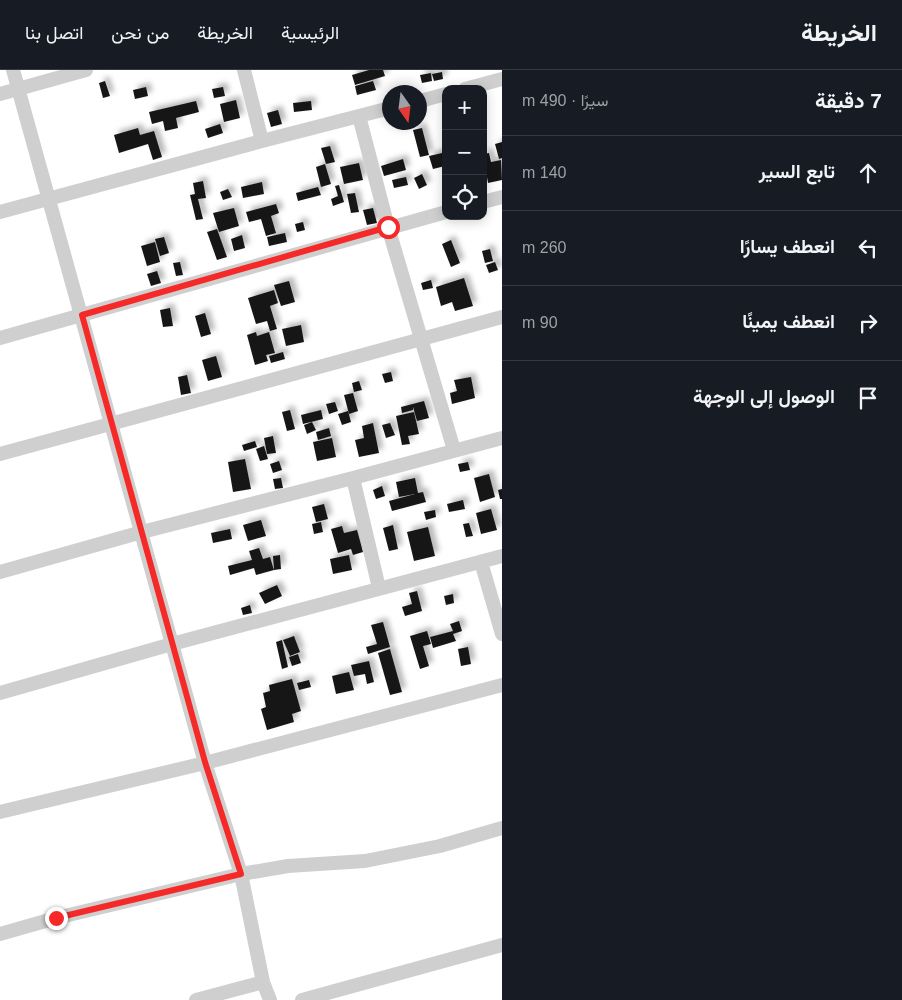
<!DOCTYPE html>
<html lang="ar">
<meta charset="utf-8">
<style>
:root{--surface:#171b24;--page:#20242c;--text:#f1f3f6;--muted:#9ea1a6;--line:#363941}
body{margin:0;font-family:Arial,Vazirmatn,sans-serif;background:var(--page);color:var(--text);direction:rtl}
.controls{position:absolute;right:15px;top:15px;display:grid;overflow:hidden;border-radius:10px;box-shadow:0 2px 12px #0003}
.controls button{width:45px;height:45px;display:grid;place-items:center;padding:0;border:0;border-bottom:1px solid var(--line);background:var(--surface);color:var(--text);font:25px sans-serif}
.compass{position:absolute;left:382px;top:15px;width:45px;height:45px;border-radius:50%;background:var(--surface);box-shadow:0 2px 12px #0003;rotate:166deg}
.stop{position:absolute;width:15px;height:15px;margin:-11px;border:4px solid #f52a28;border-radius:50%;background:#fff}
.stop.end{background:#f52a28;border-color:#fff;box-shadow:0 1px 5px #0008}
.list{margin:0;padding:0;list-style:none}
h2{display:flex;justify-content:space-between;align-items:center;height:65px;margin:0;padding:0 20px;font-size:21px}
h2 small{font-size:16px;font-weight:400;color:var(--muted)}
.list li{display:grid;grid-template-columns:32px 1fr auto;gap:15px;align-items:center;box-sizing:border-box;height:75px;padding:0 20px;border-top:1px solid var(--line)}
.list b{display:block;font-size:19px;white-space:nowrap}
.list em{font-size:16px;font-style:normal;color:var(--muted)}
.icon{flex:none;width:28px;height:28px;fill:none;stroke:currentColor;stroke-width:2;stroke-linecap:round;stroke-linejoin:round}
.map{position:relative;flex:none;width:502px;height:930px;overflow:hidden;direction:ltr}
header{display:flex;align-items:center;gap:30px;box-sizing:border-box;height:70px;padding:0 25px;background:var(--surface);border-bottom:1px solid var(--line)}
header strong{font-size:24px}
nav{display:flex;gap:28px;margin-inline-start:auto;font-size:18px}
main{display:flex}
aside{flex:1;background:var(--surface)}
.map>svg:first-child{display:block}
.building{fill:#191919;filter:url(#shadow)}
.lines{fill:none;stroke-linecap:round;stroke-linejoin:round}
.minor{stroke:#cfcfcf;stroke-width:14}
.route{stroke:#f52a28;stroke-width:6}
</style>
<header>
<strong>الخريطة</strong>
<nav><a>الرئيسية</a><a>الخريطة</a><a>من نحن</a><a>اتصل بنا</a></nav>
</header>
<main>
<aside>
<h2>7 دقيقة<small>سيرًا · 490 m</small></h2>
<ul class="list">
<li><svg class="icon" aria-label="ahead" viewBox="0 0 24 24"><path d="M12 20V5M6 11l6-6 6 6"/></svg><div><b>تابع السير</b></div><em>140 m</em></li>
<li><svg class="icon" aria-label="left" viewBox="0 0 24 24"><path d="M17 20v-9H6M10 6l-5 5 5 5"/></svg><div><b>انعطف يسارًا</b></div><em>260 m</em></li>
<li><svg class="icon" aria-label="right" viewBox="0 0 24 24"><path d="M7 20v-9h11M14 6l5 5-5 5"/></svg><div><b>انعطف يمينًا</b></div><em>90 m</em></li>
<li><svg class="icon" aria-label="arrive" viewBox="0 0 24 24"><path d="M6 21V4h12l-3 4 3 4H6"/></svg><div><b>الوصول إلى الوجهة</b></div></li>
</ul>
</aside>
<div class="map">
<svg width="502" height="930" viewBox="0 0 502 930">
<defs>
<filter id="shadow"><feDropShadow dx="4.5" dy="-4.5" stdDeviation="2.5" flood-color="#0004"/></filter>
</defs>
<rect width="100%" height="100%" fill="#fff"/>
<path class="building" d="M369 0H383L385 6 355 15 352 5Z
M442 2 443 9 434 11 432 4Z
M431 3 432 11 422 13 420 5Z
M105 11 110 26 103 28 99 13Z
M373 11 376 20 357 25 355 16Z
M146 17 148 26 135 29 133 20Z
M223 17 225 26 214 28 212 19Z
M236 30 240 48 224 52 220 34Z
M196 31 199 42 176 48 178 58 165 61 163 51 152 54 149 42Z
M311 31 312 40 294 42 293 33Z
M278 40 282 54 271 57 267 43Z
M220 54 223 63 208 68 205 59Z
M138 58 140 65 154 61 162 87 153 90 148 74 119 83 114 65Z
M422 58 429 85 420 87 413 60Z
M502 72V88L499 89 495 74Z
M330 76 335 92 326 94 321 78Z
M442 83 445 96 433 99 429 86Z
M489 83 491 92 501 90 502 110 488 113 483 84Z
M403 89 406 100 384 106 381 96Z
M359 93 363 110 344 114 340 97Z
M325 94 331 114 321 117 316 97Z
M422 104 427 115 419 119 414 108Z
M406 107 408 115 394 118 392 110Z
M203 111 206 128 198 129 203 149 196 150 190 125 195 124 193 113Z
M262 112 264 124 243 128 241 117Z
M339 115 344 132 333 136 331 129 338 126 335 116Z
M318 117 321 125 298 131 296 123Z
M228 119 232 127 223 130 220 122Z
M355 123 359 142 351 143 347 124Z
M276 134 279 143 271 146 276 163 266 166 261 149 249 152 246 142Z
M234 138 239 156 219 162 213 143Z
M373 138 377 153 367 155 363 140Z
M303 152 305 160 297 162 295 154Z
M217 159 227 187 217 190 207 162Z
M285 163 287 172 269 176 267 167Z
M242 165 245 178 234 181 231 169Z
M164 167 169 183 160 186 155 169Z
M451 170 460 193 451 197 442 174Z
M155 172 160 192 147 196 141 176Z
M490 179 493 191 485 193 482 181Z
M180 192 183 205 176 206 173 193Z
M495 192 498 200 489 203 486 195Z
M157 201 161 213 151 216 147 204Z
M464 208 473 236 455 241 452 232 441 236 436 217Z
M431 210 433 218 423 220 421 213Z
M289 211 295 232 281 236 274 215Z
M274 220 278 233 270 236 277 259 270 261 267 251 256 254 248 228Z
M170 238 173 256 163 257 160 240Z
M205 243 211 264 201 267 195 246Z
M301 255 304 272 286 276 282 259Z
M256 262 257 266 269 262 275 283 266 285 268 291 255 295 247 265Z
M283 282 285 289 271 293 269 286Z
M216 286 222 307 208 311 202 290Z
M391 302 393 311 385 313 382 304Z
M187 305 191 323 181 325 178 307Z
M471 307 475 328 452 334 450 323 457 321 454 310Z
M359 311 362 320 354 322 352 313Z
M353 323 358 341 349 344 344 325Z
M424 331 429 348 417 351 413 337V340L402 343 401 337Z
M335 332 338 341 329 344 326 334Z
M290 340 295 359 287 361 282 342Z
M321 340 323 349 303 354 301 345Z
M348 341 351 352 342 355 338 344Z
M414 342 419 364 408 366 410 374 402 375 396 346Z
M312 352 316 360 307 364 304 355Z
M373 353 379 383 359 387 355 370 364 368 362 356Z
M390 353 395 365 386 368 382 355Z
M329 358 331 366 318 370 316 362Z
M273 366 276 383 267 384 264 368Z
M332 368 336 387 317 391 313 372Z
M255 371 257 377 244 381 242 375Z
M264 376 268 389 260 391 256 379Z
M245 389 251 419 233 422 228 392Z
M279 391 282 400 273 403 270 394Z
M468 392 470 400 460 402 458 394Z
M489 404 495 427 480 432 474 408Z
M281 408 283 418 275 419 273 409Z
M415 408 418 423 423 422 426 432 392 441 389 431 415 424 399 427 396 412Z
M382 416 385 426 376 429 373 420Z
M502 419V429H500L498 420Z
M463 430 465 439 449 442 447 434Z
M324 434 328 449 316 452 312 437Z
M491 439 497 460 481 464 476 443Z
M435 440 436 447 426 450 424 442Z
M261 450 266 466 248 471 243 455Z
M321 452 323 462 314 464 312 454Z
M469 453 473 466 466 467 463 454Z
M393 455 398 479 389 481 383 458Z
M342 456 344 463 357 460 363 482 353 485 351 479 338 483 331 459Z
M428 457 435 486 414 491 407 462Z
M230 459 232 469 213 473 211 463Z
M259 478 263 489 270 487 274 500 256 505 254 498 230 505 228 496 252 490 249 481Z
M280 485 281 499 274 500 273 486Z
M349 485 352 500 333 504 330 489Z
M277 515 282 526 265 534 259 523Z
M417 521 422 541 405 546 402 537 412 534 409 523Z
M453 524 454 533 446 535 444 526Z
M250 535 252 543 243 545 241 538Z
M459 551 462 561 453 564 456 571 433 578 430 567 453 561 450 554Z
M383 552 390 577 368 584 366 577 377 574 371 555Z
M427 561 431 574 423 576 429 596 420 599 410 566Z
M294 566 300 582 290 586 283 570Z
M282 570 288 597 282 599 276 572Z
M468 577 471 594 461 596 458 579Z
M390 579 402 622 390 625 378 583Z
M298 584 301 593 292 596 289 587Z
M369 591 374 612 367 614 365 604 354 606 351 595Z
M349 602 354 620 336 624 332 606Z
M292 609 301 641 292 644 294 652 267 660 261 639 266 637 263 623 270 621 269 615Z
M309 610 311 617 299 620 297 613Z"/>
<g class="lines">
<path class="minor" d="M13 0 205 693 241 804 263 912 270 930
M244 0 262 71
M465 19 502 9
M0 24 86 0
M420 31 446 24
M359 46 388 157 454 380
M483 132 502 127
M0 142 262 71 390 38
M0 268 446 142
M0 384 502 247
M353 408 379 518
M481 492 502 564
M0 502 142 462 353 408 502 368
M0 623 172 574 502 486
M0 742 205 693 502 615
M0 864 56 848 241 804 288 796 365 791 440 776 502 758
M196 930 263 912
M302 930 502 875"/>
</g>
<g class="lines">
<path class="route" d="M56 848 241 804 205 692 82 245 388 157"/>
</g>
</svg>
<div class="controls">
<button>+</button>
<button>−</button>
<button><svg class="icon" aria-label="locate" viewBox="0 0 24 24"><circle cx="12" cy="12" r="6"/><path d="M12 2v4M12 18v4M2 12h4M18 12h4"/></svg></button>
</div>
<svg class="compass" viewBox="-18 -18 36 36"><path d="M0-13l5 13h-10z" fill="#e53935"/><path d="M0 13l5-13h-10z" fill="#9ea1a6"/></svg>
<div class="stop" style="left:388px;top:157px"></div>
<div class="stop end" style="left:56px;top:848px"></div>
</div>
</main>
